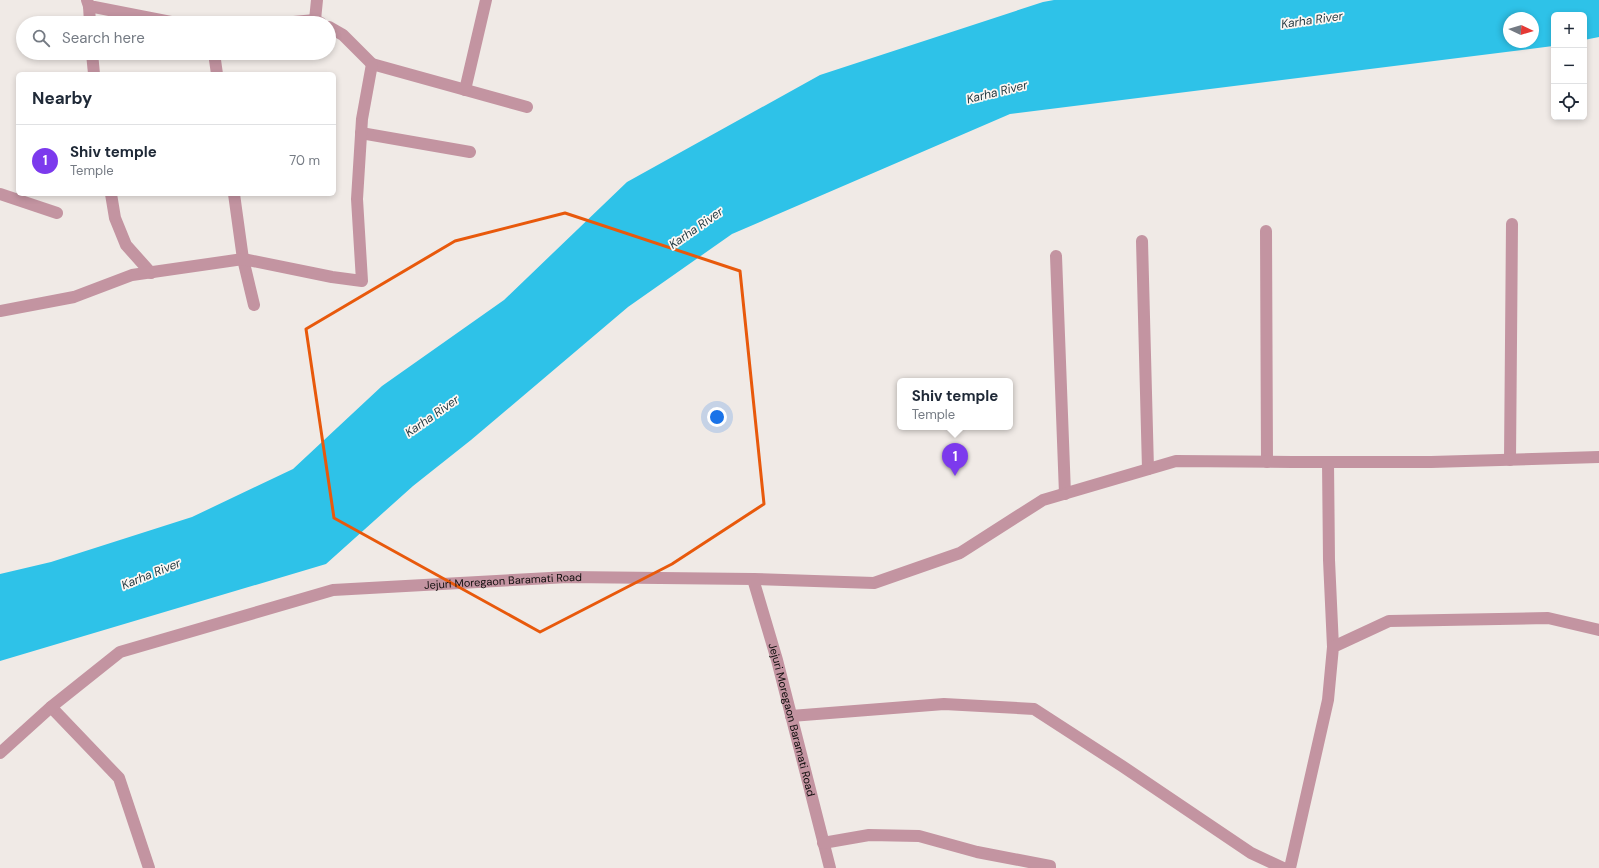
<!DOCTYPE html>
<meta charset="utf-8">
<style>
:root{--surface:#fff;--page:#f6f6f7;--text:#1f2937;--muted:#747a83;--line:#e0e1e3;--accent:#7c3aed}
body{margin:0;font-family:"DM Sans",sans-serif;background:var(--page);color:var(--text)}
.controls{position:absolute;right:12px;top:12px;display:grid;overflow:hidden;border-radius:6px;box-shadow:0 2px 6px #0003}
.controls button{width:36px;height:36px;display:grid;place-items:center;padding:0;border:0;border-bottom:1px solid var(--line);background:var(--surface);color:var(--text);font:20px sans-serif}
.compass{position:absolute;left:1503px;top:12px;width:36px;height:36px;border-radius:50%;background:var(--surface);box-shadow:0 2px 6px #0003;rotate:94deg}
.you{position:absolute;left:717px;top:417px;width:14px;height:14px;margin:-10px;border:3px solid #fff;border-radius:50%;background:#1a73e8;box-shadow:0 0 0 6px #1a73e833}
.badge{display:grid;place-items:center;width:26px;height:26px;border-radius:50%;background:var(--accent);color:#fff;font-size:13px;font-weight:700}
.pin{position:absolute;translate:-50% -33px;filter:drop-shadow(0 1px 2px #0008)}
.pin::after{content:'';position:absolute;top:21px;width:14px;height:12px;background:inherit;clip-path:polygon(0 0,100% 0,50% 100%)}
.popup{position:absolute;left:897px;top:378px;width:116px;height:52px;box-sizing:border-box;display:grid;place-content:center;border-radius:6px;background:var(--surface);filter:drop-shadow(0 1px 3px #0005);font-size:13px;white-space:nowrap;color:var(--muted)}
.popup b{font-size:15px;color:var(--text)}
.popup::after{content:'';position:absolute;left:50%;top:100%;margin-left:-8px;border:8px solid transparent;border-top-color:var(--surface)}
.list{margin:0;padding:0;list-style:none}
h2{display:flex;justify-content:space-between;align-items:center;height:52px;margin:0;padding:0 16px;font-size:17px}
h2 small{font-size:13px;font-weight:400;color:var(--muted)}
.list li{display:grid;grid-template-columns:26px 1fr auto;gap:12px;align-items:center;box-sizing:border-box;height:72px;padding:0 16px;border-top:1px solid var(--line)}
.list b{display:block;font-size:15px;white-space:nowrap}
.list p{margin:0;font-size:13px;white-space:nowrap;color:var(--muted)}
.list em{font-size:13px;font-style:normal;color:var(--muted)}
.icon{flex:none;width:22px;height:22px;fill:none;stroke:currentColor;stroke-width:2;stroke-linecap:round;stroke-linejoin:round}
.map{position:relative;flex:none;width:1599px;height:868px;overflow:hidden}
.search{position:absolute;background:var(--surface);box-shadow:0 2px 6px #0003;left:16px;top:16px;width:320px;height:44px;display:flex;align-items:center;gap:10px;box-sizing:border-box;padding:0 14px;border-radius:22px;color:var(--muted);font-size:15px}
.panel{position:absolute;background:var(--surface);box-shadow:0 2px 6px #0003;left:16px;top:72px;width:320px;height:124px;border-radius:6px}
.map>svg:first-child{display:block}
.water{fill:#2ec2e8;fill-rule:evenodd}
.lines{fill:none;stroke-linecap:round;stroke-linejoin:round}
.minor{stroke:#c394a1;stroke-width:12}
.marked{fill:none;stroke:#e8590c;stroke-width:3;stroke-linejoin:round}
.labels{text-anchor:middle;stroke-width:3.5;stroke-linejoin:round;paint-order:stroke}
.street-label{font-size:11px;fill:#100e0d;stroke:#fdf7f3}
.water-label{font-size:12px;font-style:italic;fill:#1f363e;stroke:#fdf7f3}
</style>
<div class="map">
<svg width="1599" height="868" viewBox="0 0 1599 868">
<rect width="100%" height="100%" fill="#f0eae6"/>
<path class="water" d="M1054 0H1599V37L1584 40V15H1554V46H1553L1010 114 732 234 628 307 471 440 413 486 326 564 0 661V574L51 562 192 517 293 469 382 386 504 300 627 182 820 75 1043 2ZM1509 18H1533V42H1509Z"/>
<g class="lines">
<g class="minor">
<path d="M87 0 89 6 176 23"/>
<path d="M89 6 90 23"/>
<path d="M315 20 317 0"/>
<path d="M283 23 315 20 321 23"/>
<path d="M329 27 343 35 372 64 527 107"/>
<path d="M92 53 94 74"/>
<path d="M214 53 217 74"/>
<path d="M465 90 486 0"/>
<path d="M361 133 470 152"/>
<path d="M0 194 57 213"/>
<path d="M111 194 115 218 126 245 151 273"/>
<path d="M234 194 243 259 254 305"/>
<path d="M1266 231 1267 462"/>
<path d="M1142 241 1148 469"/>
<path d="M1056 256 1065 494"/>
<path d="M0 311 74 297 132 275 243 259 332 277 362 281 357 199 362 119 372 64"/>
<path d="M1510 460 1512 224"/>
<path d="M1328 462 1329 560 1333 647"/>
<path d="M753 579 874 583 960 553 1043 500 1176 461 1292 462H1431L1599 457"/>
<path d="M51 707 119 778 149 868"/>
<path d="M791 716 944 704 1034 709 1122 766 1251 853 1283 868"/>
<path id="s1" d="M0 753 51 707 120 652 333 590 568 577 753 579 777 660 830 868"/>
<path d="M823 843 869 835 919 836 977 852 1050 866V868"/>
<path d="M1290 868 1328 700 1333 647 1389 621 1548 618 1599 630"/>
</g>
</g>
<path class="marked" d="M565 213 740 271 764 504 672 564 540 632 334 518 306 329 455 241Z"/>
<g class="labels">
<g class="street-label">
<text dy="4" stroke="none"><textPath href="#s1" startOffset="549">Jejuri Moregaon Baramati Road</textPath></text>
<text dy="4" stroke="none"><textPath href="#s1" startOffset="945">Jejuri Moregaon Baramati Road</textPath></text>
</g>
<g class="water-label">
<text transform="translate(1312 20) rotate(-8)" y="4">Karha River</text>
<text transform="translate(997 92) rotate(-14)" y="4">Karha River</text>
<text transform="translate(696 228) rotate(-35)" y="4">Karha River</text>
<text transform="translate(432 416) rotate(-35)" y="4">Karha River</text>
<text transform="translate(151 574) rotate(-22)" y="4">Karha River</text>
</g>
</g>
</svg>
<div class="controls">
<button>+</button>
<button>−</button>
<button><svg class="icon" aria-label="locate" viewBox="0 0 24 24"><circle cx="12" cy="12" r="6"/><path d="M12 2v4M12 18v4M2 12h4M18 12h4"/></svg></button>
</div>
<svg class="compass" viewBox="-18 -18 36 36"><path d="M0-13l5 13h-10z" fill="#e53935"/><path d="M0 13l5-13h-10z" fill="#747a83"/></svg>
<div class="you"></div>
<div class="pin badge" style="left:955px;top:476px">1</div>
<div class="popup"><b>Shiv temple</b>Temple</div>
<div class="search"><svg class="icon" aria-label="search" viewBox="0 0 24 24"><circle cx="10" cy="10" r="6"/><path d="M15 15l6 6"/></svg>Search here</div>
<section class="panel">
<h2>Nearby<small></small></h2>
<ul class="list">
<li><span class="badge">1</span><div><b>Shiv temple</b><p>Temple</p></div><em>70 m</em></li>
</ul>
</section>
</div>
